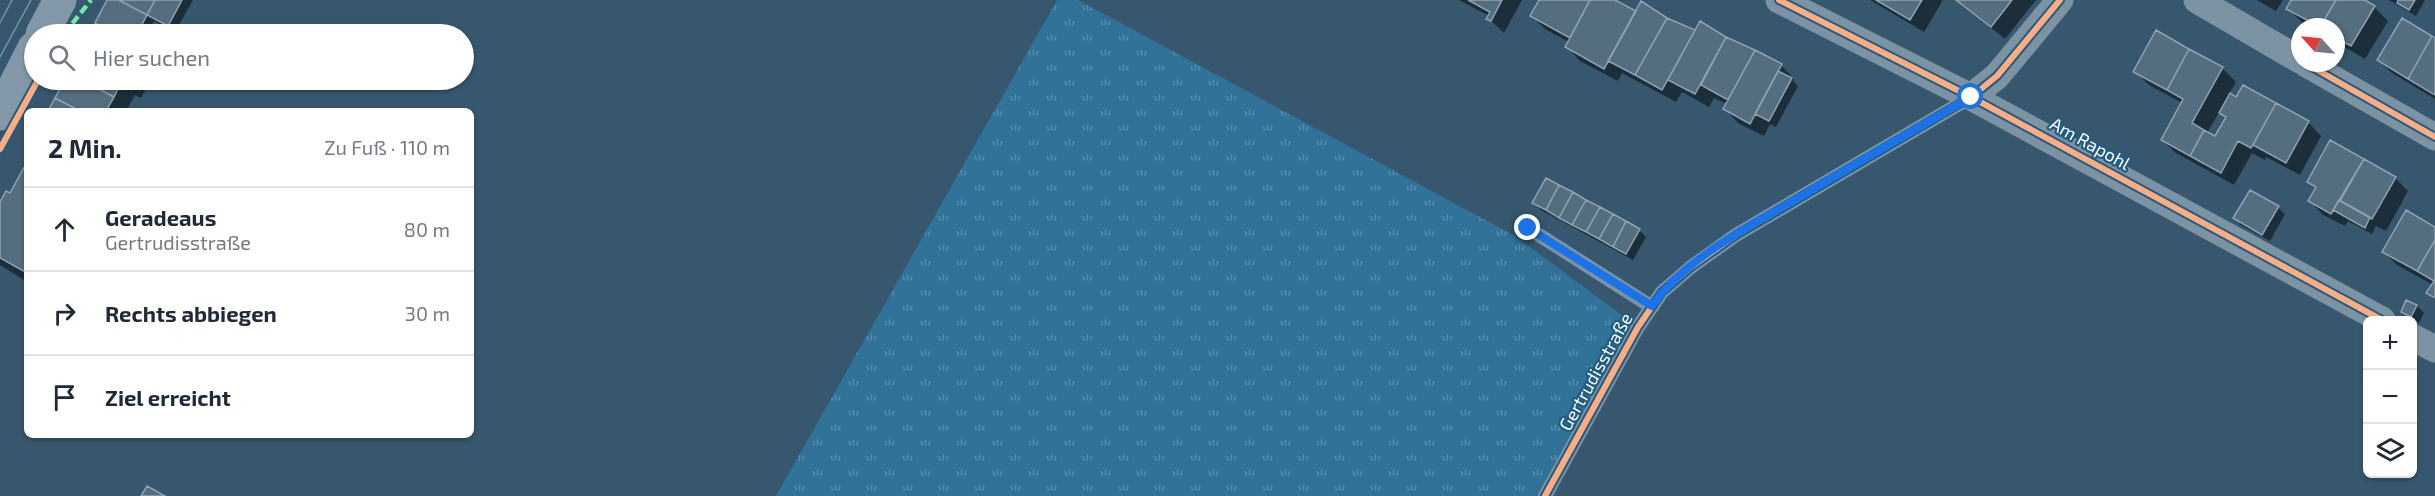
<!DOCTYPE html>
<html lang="de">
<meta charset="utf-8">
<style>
:root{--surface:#fff;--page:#f6f6f7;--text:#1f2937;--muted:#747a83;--line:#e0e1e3}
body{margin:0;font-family:"Exo 2",sans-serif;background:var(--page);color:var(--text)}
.controls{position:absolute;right:18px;bottom:18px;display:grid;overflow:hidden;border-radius:9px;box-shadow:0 2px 4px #0004}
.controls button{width:54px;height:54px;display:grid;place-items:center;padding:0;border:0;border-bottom:2px solid var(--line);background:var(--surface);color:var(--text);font:30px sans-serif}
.compass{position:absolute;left:2291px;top:18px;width:54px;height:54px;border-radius:50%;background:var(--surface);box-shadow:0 2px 4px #0004;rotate:297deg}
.stop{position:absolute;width:18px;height:18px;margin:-14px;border:4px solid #1a73e8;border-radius:50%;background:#fff}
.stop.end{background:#1a73e8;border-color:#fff;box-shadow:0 2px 6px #0008}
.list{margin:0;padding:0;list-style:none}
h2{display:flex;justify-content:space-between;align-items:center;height:78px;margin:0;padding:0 24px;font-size:26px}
h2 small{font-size:20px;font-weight:400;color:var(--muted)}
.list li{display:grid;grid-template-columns:39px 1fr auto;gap:18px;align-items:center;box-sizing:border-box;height:84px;padding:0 24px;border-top:2px solid var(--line)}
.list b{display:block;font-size:22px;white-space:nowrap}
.list p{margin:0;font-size:20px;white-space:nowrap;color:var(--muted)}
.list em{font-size:20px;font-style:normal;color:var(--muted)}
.icon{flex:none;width:33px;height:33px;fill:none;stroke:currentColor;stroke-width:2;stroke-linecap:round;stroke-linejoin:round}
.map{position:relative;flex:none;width:2435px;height:496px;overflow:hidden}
.search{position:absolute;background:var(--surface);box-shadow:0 2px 4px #0004;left:24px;top:24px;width:450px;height:66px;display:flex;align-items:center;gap:15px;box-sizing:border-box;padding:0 21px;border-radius:33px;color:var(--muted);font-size:22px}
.panel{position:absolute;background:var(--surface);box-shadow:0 2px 4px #0004;left:24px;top:108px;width:450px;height:330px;border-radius:9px}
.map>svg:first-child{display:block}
.grass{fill:url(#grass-tufts)}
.shadow{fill:#0007;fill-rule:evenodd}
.building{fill:#546e7f;stroke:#90a3b1;stroke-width:1.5}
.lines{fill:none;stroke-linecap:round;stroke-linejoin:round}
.lane{stroke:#7c93a3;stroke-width:14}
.street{stroke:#7c93a3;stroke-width:27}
.secondary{stroke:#8298a8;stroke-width:33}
.tram{stroke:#7d93a3;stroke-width:1.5}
.quiet{stroke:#6deda7;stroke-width:4.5;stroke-dasharray:9 4.5;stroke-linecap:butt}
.cycleway-casing{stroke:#205c83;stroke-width:10}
.cycleway{stroke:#ffac80;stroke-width:6}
.route{stroke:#1a73e8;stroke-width:8}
.labels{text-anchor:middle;stroke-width:4.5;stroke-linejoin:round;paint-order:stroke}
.street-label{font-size:18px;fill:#fff;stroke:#205c83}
</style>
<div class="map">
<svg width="2435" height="496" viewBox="0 0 2435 496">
<defs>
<pattern id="grass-tufts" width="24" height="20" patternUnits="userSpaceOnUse" patternTransform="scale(1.5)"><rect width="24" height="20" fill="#307298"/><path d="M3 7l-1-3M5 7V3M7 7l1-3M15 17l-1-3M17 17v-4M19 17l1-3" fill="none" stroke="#598ead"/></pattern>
</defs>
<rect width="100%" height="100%" fill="#36576d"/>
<path class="grass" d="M1057 0H1078L1515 236 1638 327 1545 496H776Z"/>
<path class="shadow" d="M109 0H193L175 32 154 21 147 34H108L109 32 97 22Z
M1459 0H1522L1504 33 1488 18 1489 16Z
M1541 0H1611L1636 13 1661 16 1696 32 1701 23 1738 46 1740 43 1781 65 1794 79 1793 81 1798 86 1776 127 1770 124 1764 136 1738 123 1725 109 1727 104 1714 98 1709 107 1682 92 1676 102 1622 73 1618 81 1580 61 1567 47 1569 42 1545 29 1532 16Z
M1870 0H1943L1924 32Z
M1957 0H2036L2005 39Z
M2257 0H2283L2276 11Z
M2293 0H2362L2374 7 2388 21 2365 59 2336 42V27H2310L2302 22 2288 9Z
M2389 0H2425L2416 16Z
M2156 32 2222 68 2236 82 2229 94 2237 99 2244 87 2308 122 2321 136 2300 175 2266 157 2265 160 2252 153 2234 185 2176 153 2162 140 2182 103 2149 85 2135 71ZM2220 111 2227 118 2216 138 2207 133Z
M2435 39V99L2392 73 2379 60Z
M66 80H136L146 89 141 98 135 95 126 111H50Z
M2331 142 2395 178 2408 191 2386 231 2376 226 2372 234 2348 221 2345 226 2323 215 2310 201 2317 189 2309 182Z
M27 165V282L0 265V206L10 195Z
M1534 203 1639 230 1646 237 1633 260 1541 210Z
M2278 208 2285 214 2270 241 2241 225 2235 218Z
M2435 228V299L2428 293 2433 285 2397 265 2384 252Z
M2407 302 2417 306 2424 313 2419 323 2403 311Z"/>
<path class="building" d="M107 0H119L147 15 137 34H117L95 23Z
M119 0H155L147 15Z
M155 0H182L168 26 147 15Z
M1468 0H1502L1491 21 1486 19 1490 12Z
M1539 0H1590L1570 38 1530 16Z
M1590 0H1615L1636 11 1604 69 1565 47Z
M1876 0H1922L1910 20Z
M1956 0H2012L1991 27Z
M2291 0H2336L2320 27 2286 9Z
M2336 0H2365L2375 6 2351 46 2336 38V27H2320Z
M2398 0H2415L2409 10 2397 3Z
M1641 1 1667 18 1635 75 1608 61Z
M1667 18 1695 30 1662 90 1635 75Z
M2402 18 2432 36 2408 79 2377 60Z
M1700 21 1726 37 1695 94 1668 80Z
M2156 30 2189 49 2167 90 2133 72Z
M2432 36 2435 38V95L2408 79Z
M1726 37 1755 50 1728 100 1701 85Z
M2189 49 2223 67 2192 123 2204 130 2190 156 2161 140 2183 99 2167 90Z
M1755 50 1782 64 1750 124 1723 109Z
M1778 71 1792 78 1769 121 1755 114Z
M65 80H81L114 97 106 111H80L55 98Z
M81 80H131L127 86 121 83 114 97Z
M2243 85 2276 103 2251 148 2238 141 2221 173 2190 156 2204 130 2215 136 2226 117 2219 113 2230 93 2236 97Z
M55 98 80 111H48Z
M2276 103 2309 121 2286 163 2253 145Z
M2330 140 2364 159 2331 214 2308 201 2316 187 2307 182Z
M2364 159 2396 177 2372 219 2340 201Z
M27 162V273L0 258V202L6 191 10 193Z
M1546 178 1559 185 1546 210 1532 203Z
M1559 185 1573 192 1559 218 1546 210Z
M2250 190 2279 206 2262 235 2233 218Z
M1573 192 1586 200 1572 225 1559 218Z
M1586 200 1600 207 1586 232 1572 225Z
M2339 200 2370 217 2365 228 2333 210Z
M1600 207 1613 214 1599 239 1586 232Z
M2406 210 2435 227V240L2417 271 2382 252Z
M1613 214 1626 221 1613 247 1599 239Z
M1626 221 1640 229 1626 254 1613 247Z
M2435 240V298L2426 293 2434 281 2417 271Z
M2406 300 2417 305 2411 317 2401 312Z
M147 486 165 496H141Z"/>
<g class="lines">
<path class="lane" d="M1528 228 1652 307
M1545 496 1638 327 1662 292 1691 267 1736 235 1971 97"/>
<path class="street" d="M1779 0 1971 97 2382 320
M2197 0 2300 60
M2305 63 2435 137
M1971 97 1997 76 2060 0
M2412 337 2435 349"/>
<path class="secondary" d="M42 34 60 0
M0 114 34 48"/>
<path class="tram" d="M0 23 12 0
M0 57 31 0"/>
<path class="quiet" d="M64 34 91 0"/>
<defs>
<path id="cycleway" d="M1779 0 1971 97 2382 320
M2305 63 2435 137
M0 149 38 80
M1545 496 1638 327 1662 292 1691 267 1736 235 1971 97 1997 76 2060 0"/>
</defs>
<use href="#cycleway" class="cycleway-casing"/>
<use href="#cycleway" class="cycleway"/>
</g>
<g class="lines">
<path class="route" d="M1528 228 1652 306C1686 257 1754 224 1805 194 1860 161 1916 129 1971 97"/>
</g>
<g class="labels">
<g class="street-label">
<text transform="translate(2090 144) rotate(29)" y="6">Am Rapohl</text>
<text transform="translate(1596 372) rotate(-61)" y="6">Gertrudisstraße</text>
</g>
</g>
</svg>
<div class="controls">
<button>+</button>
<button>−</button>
<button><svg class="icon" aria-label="layers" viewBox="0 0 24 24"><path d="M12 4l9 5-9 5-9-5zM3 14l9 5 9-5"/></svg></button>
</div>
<svg class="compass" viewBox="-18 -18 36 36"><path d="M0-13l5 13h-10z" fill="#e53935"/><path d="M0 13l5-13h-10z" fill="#747a83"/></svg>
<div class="stop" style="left:1971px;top:97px"></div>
<div class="stop end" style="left:1528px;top:228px"></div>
<div class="search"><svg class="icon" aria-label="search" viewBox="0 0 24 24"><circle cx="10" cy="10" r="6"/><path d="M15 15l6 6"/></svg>Hier suchen</div>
<section class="panel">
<h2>2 Min.<small>Zu Fuß · 110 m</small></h2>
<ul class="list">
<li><svg class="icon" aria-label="ahead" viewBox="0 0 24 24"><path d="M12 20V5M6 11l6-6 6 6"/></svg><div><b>Geradeaus</b><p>Gertrudisstraße</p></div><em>80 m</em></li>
<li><svg class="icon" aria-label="right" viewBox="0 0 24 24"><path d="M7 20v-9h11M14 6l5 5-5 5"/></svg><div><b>Rechts abbiegen</b></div><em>30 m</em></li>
<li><svg class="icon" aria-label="arrive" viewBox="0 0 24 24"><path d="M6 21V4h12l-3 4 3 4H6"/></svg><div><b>Ziel erreicht</b></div></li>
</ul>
</section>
</div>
